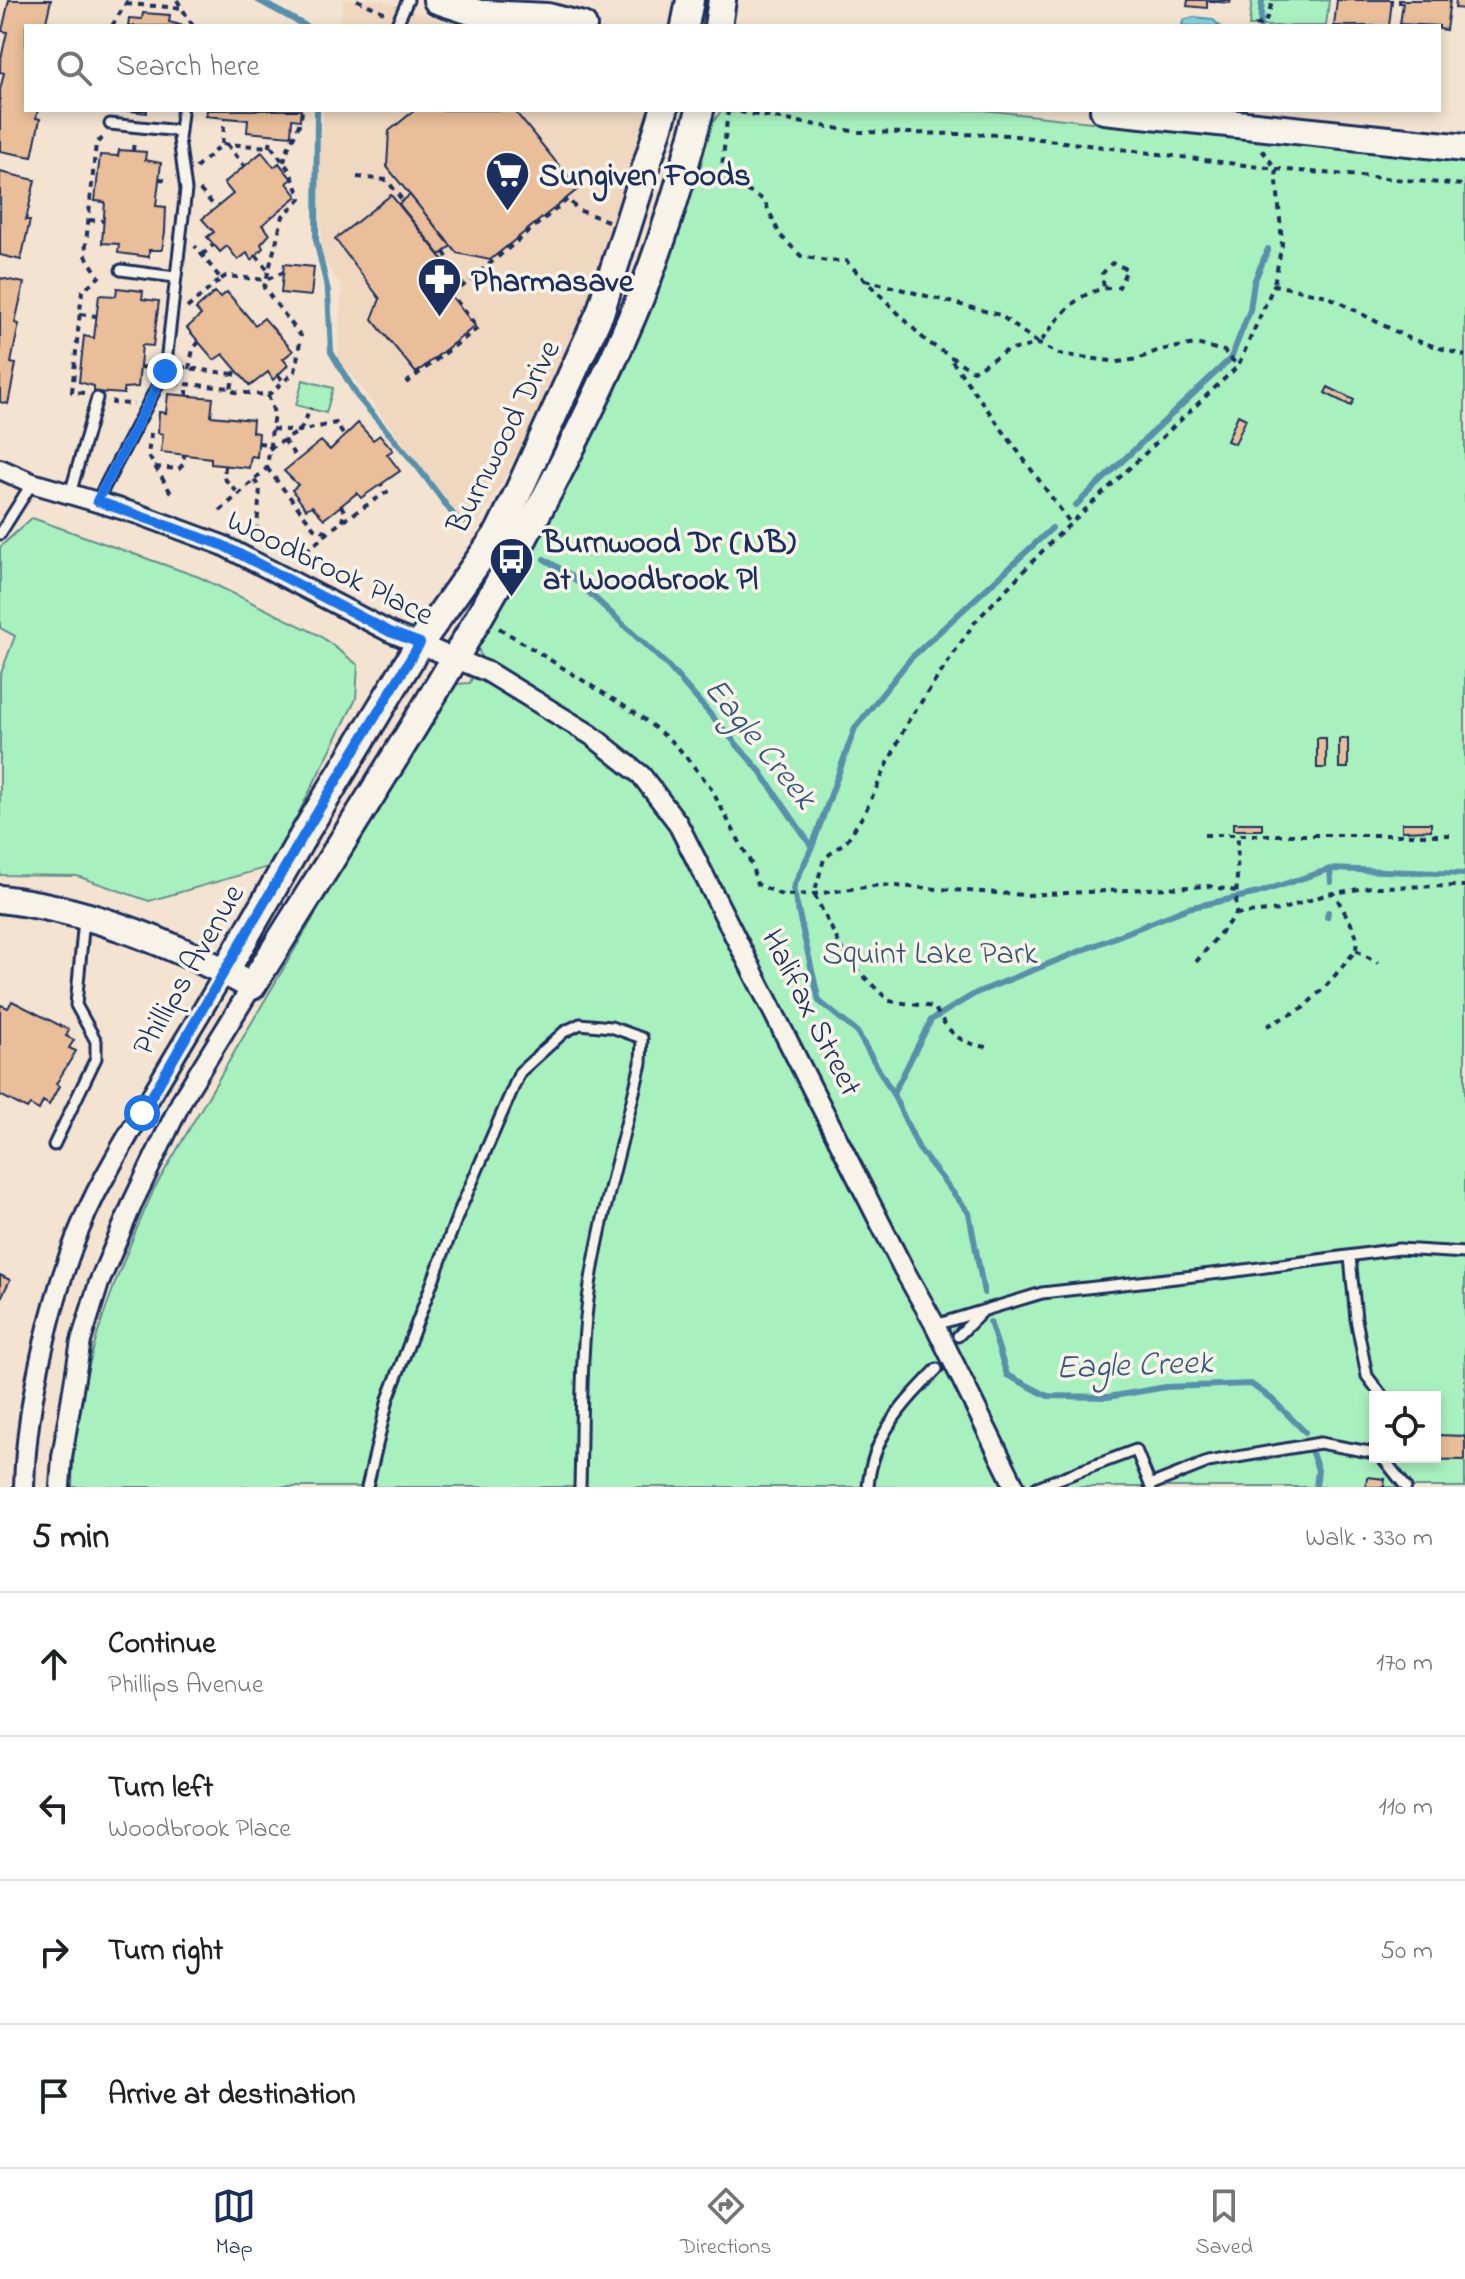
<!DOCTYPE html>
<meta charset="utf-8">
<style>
:root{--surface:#fff;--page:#f6f6f6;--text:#202124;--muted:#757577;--line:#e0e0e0;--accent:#1b2f5e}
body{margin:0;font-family:"Indie Flower",sans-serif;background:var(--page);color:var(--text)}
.controls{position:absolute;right:24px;bottom:24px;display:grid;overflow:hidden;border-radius:0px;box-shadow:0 4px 12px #0003}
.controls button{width:72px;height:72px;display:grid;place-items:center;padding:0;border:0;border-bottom:2px solid var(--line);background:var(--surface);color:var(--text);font:40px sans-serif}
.stop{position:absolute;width:24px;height:24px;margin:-18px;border:6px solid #1a73e8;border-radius:50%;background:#fff}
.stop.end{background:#1a73e8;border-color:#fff;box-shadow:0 2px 8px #0008}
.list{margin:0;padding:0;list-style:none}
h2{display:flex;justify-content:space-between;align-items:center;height:104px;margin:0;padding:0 32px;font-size:34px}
h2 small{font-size:26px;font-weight:400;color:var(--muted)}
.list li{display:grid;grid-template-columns:52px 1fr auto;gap:24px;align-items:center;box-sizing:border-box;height:144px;padding:0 32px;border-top:2px solid var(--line)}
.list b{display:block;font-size:30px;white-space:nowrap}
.list p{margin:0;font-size:26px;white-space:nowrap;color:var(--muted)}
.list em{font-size:26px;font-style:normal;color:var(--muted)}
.icon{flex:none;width:44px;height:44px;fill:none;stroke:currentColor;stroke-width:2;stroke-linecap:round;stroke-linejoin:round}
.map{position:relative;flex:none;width:1465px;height:1487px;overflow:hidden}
.search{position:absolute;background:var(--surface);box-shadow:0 4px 12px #0003;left:24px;right:24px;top:24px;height:88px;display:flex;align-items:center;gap:20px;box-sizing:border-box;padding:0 28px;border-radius:0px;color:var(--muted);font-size:30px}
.sheet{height:680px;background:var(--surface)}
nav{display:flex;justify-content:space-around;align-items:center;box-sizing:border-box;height:112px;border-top:2px solid var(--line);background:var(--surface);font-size:22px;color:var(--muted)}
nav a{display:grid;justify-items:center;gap:4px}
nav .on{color:var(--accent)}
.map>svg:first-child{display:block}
.built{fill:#f0d8c0}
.green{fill:#a8f1be;stroke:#62908e;stroke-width:2;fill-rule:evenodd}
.water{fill:#82d1df;stroke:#5990ab;stroke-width:2}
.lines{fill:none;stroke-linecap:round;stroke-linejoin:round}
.stream{stroke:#5990ab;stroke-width:6}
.building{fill:#e9be99;stroke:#1b2f5e;stroke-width:2}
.lane-casing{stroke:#1b2f5e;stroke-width:15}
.street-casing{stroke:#1b2f5e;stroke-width:24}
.secondary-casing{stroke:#1b2f5e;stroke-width:32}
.path{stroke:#1b2f5e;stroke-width:4;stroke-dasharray:6 6;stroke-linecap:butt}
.lane{stroke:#f7f3e8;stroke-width:9}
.street{stroke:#f7f3e8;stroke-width:18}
.secondary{stroke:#f7f3e8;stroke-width:26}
.route{stroke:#1a73e8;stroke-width:10}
.labels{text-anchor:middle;stroke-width:7;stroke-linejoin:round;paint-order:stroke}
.poi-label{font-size:32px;font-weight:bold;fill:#1b2f5e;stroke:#f7f3e8;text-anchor:start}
.street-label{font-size:32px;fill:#1b2f5e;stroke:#f7f3e8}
.park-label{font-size:32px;fill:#375671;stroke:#f7f3e8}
.water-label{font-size:34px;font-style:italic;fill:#35587e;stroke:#f7f3e8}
</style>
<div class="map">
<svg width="1465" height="1487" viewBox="0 0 1465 1487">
<rect width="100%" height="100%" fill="#f3e3d0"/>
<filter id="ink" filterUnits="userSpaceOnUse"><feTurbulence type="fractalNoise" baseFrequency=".0125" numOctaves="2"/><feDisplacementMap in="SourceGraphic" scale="16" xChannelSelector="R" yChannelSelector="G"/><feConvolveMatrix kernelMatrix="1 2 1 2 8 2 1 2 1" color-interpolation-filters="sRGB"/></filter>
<g filter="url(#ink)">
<path class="built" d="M344 0H380L459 26H339Z
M325 110H651L603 268 584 316 564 362 508 472 470 536 338 356 342 287 322 258 320 196 313 185Z"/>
<path class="green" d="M1252 0H1329L1326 26H1249Z
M722 110H983L1465 163V1487H72C73 1383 112 1283 154 1189L447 690 456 684 470 683 481 656 477 646 480 634 560 500 626 368 677 238 707 130ZM1375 1397H1435V1457H1375Z
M303 380 333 388 326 413 296 405Z
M32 518 199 577 319 635 358 665 356 699 272 866 149 901 77 876 0 875V676L15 636 0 628V547Z"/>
<path class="water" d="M1193 17 1212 19 1220 26H1182L1183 20Z"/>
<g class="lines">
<path class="stream" d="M258 0 306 26
M1260 26 1262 0
M317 110 316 240 328 291 331 352 357 396 417 466 455 517 466 522
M1076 505 1231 358 1250 310 1254 282 1268 249
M544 559 569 574 668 666 760 771 812 847
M1330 869 1331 882
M1327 917 1328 912
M893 1094 931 1020 976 993 1188 908 1258 893 1330 869 1465 874
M984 1293 969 1213 919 1149 893 1094 857 1032 819 1001 793 888 812 847 855 728 911 658 1052 528
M990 1322 1007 1375 1048 1396 1108 1397 1166 1387 1251 1384 1273 1400 1305 1432
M1312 1453 1318 1470 1316 1487"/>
</g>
<path class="building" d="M9 0H51L45 26H26V110H38L36 118 40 119 32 157 0 151V90L4 73 0 72V63L7 32 2 31Z
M1188 0H1231L1230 3 1207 1V8L1187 6Z
M1337 0H1392L1389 26H1334Z
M1399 0H1450L1446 30 1439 29V26L1400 24 1403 3H1399Z
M1456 0H1465V9L1455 8Z
M143 13 170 15 169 22 185 26H128L129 18 142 19Z
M120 110H147V113Z
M207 110H301L300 120 292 119 291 136 247 132 248 120 206 116Z
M415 110H514L578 189 490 260 457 253 387 167 389 131Z
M119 150 146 152 145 160 161 163 156 206 166 207 165 232 162 250H149V257L118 253 119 244 102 243 105 202 95 201 100 155 118 156Z
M262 152 274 167 279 163 292 179 287 183 297 196 262 225 270 234 261 244 263 248 251 260 247 253 238 260 227 246 220 252 207 237 214 232 202 219 233 194 224 183Z
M0 172 35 180 26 220H30L21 260 0 255Z
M391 195 448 266V292L475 326 416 373 372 319 380 299 335 239Z
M410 195 451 246 440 255 399 204Z
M284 264 314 267 311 296 281 293Z
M0 278 24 283 15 323 19 324 11 363 16 364 8 404 0 402Z
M117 288 143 291 142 299 159 301 153 346 142 345 138 387 124 388V394L94 392V386L79 382 84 336 94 338 99 295 116 296Z
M215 292 220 298 227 292 255 325 264 318 293 351 283 359 288 365 273 380 268 372 250 386 223 354 214 360 187 328 201 315 196 309Z
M1328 387 1354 400 1351 406 1325 393Z
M168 394 213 398 211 416 253 420 252 432 259 433 257 457 251 456 249 468 211 464V458L161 452 163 434 158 433 159 412 166 413Z
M1238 415 1246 419 1235 444 1227 441Z
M358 423 373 440 380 435 393 450 387 454 400 471 361 498 357 493 324 519 312 506 306 509 292 490 298 485 284 471 321 441 330 450Z
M1317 738H1326V768H1317Z
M1339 739H1348V768H1339Z
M1233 823H1262V830H1233Z
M1402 823H1431V830L1402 831Z
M12 1001 69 1030 66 1036 74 1040 69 1048 76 1051 56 1084 59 1086 49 1105 43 1101 39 1110 30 1105 27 1109 0 1095V1007L1 1005 8 1008Z
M0 1275 10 1280 0 1300Z
M1435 1435 1465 1436V1460L1407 1459 1435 1457Z
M1367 1477 1385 1479 1384 1487H1366Z"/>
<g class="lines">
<defs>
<path id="lane" d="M396 26 408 0
M110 124 180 131
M121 270 175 277
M70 494 97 398
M97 501 165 371 186 190 179 139 182 113
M0 534 32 483
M54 1145 96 1058V1041L76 1005 84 919
M1350 1257 1356 1319 1367 1376 1383 1397
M935 1325 1042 1293 1229 1272 1399 1249 1465 1253
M958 1336 983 1311
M1382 1457 1406 1487
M1150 1485 1208 1462 1320 1443 1375 1453
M367 1487 388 1399 459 1212 520 1072 564 1032 580 1024 611 1027 642 1038 641 1063C624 1137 602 1210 590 1285 580 1351 582 1420 580 1487
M868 1487C872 1436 903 1404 937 1369
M1037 1487 1136 1450 1151 1487"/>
<path id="street" d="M0 469 32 483 138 514 222 545 390 632 488 672 591 735 641 775 677 822 903 1268 935 1325 1014 1485
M24 1487C26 1399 56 1271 96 1193 136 1118 182 1045 225 972
M60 1487 62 1457 81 1341 99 1283 134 1200 183 1098 252 986"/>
<path id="secondary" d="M437 0 498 20
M485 14 548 17 583 26
M685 26 690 0
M718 26 722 0
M1104 110 1465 148
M0 899C89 909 174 944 252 986 387 768 531 554 632 317 661 250 681 180 700 110
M225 972 306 831 420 643 499 532 515 499 600 313 664 110"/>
</defs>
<use href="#lane" class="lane-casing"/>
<use href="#street" class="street-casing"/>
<use href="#secondary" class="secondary-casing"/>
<path class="path" d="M177 0 193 26
M357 0 386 13
M126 4 183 8
M112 26 128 0
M1255 26 1265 23 1273 0
M728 110 858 132 1009 135 1276 169 1465 185
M728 110 721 177 764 200 780 235 801 256 827 261H846L926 341 973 371 1006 351 1039 344 1059 354 1118 362 1138 359 1159 350 1196 344 1224 351 1238 366
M222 144 225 118
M227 144 245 167
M270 147 271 134
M1262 150 1276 169 1282 244 1274 284
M133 151 134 139
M284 162C287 143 301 130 302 110
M196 168 222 144 272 147 290 171 301 198 283 216 264 288 301 336 295 372 268 395
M357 177 387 180 403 201
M159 179 171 180
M200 190 216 208
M89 220 104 221
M444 252 464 286
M202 255 213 245
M256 255 269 272
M221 279 226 276 266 280 284 272
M865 280 1000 315 1039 344C1062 314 1077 288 1119 287L1127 269 1112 263 1102 274 1104 288
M187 308 221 279 195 246
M80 314 96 316
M952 361 1071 524
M140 367 151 368
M180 367 233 374
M189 369 193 349 199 342
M278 375 284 382
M174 383 231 388 235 392 268 395 274 413 267 468 220 511
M406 383 478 328 452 295 568 199 578 210 608 221
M231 388 235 371
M84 393 72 392 82 291 99 277 85 254 96 143 106 136
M187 396V384
M114 400 113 403 134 404
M272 429 300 431 336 423 344 436
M151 433 148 455 171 493
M284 440 298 460
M258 443 270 444
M269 449 300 431 311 408
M225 466 224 478 239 494
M155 467 179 469 183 464 184 455
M267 468 314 528 329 532
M254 480 260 488 257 528
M341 506 345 512 342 520
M306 551 341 522 387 492 381 484
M499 628 640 716 676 745 709 785 751 863 757 884 782 895 814 894 880 885 1026 895 1208 886 1236 891
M1204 835H1451
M1236 914 1280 910 1328 894 1371 887 1465 886
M1356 950 1378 963
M1196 962 1236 914 1238 835
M1267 1026 1303 1008 1327 985 1356 950 1357 938 1354 929 1334 893
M986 1047C956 1042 949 1032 934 1007L889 1001 848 961 814 894 824 859 847 840 864 814 907 723 975 622 1052 541 1238 366 1274 285 1327 296 1408 338 1465 356"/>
<use href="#lane" class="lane"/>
<use href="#street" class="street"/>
<use href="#secondary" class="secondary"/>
</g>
</g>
<g class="lines" filter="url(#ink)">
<path class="route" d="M142 1113 306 831 420 643 390 632 222 545 97 501 165 371"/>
</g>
<defs>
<symbol id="supermarket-pin" viewBox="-11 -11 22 30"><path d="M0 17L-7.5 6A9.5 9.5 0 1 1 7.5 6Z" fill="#1b2f5e" stroke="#f7f3e8"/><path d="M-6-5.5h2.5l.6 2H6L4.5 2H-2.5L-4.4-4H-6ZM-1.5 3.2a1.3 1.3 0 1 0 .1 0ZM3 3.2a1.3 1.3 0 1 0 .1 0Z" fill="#fff"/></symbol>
<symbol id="pharmacy-pin" viewBox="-11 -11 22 30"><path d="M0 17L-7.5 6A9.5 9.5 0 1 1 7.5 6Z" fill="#1b2f5e" stroke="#f7f3e8"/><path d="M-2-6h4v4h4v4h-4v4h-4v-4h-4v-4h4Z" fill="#fff"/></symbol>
<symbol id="bus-pin" viewBox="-11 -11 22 30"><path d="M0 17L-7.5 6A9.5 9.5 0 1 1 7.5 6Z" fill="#1b2f5e" stroke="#f7f3e8"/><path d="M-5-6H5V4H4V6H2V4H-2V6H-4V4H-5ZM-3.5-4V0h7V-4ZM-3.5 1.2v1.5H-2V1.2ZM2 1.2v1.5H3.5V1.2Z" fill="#fff"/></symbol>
</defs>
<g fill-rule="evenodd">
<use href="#supermarket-pin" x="482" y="148" width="51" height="69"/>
<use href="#pharmacy-pin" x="414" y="254" width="51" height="69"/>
<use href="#bus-pin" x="486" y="534" width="51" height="69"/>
</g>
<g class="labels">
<g class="poi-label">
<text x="539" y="185">Sungiven Foods</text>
<text x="471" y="291">Pharmasave</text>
<text x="543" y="552">Burnwood Dr (NB)<tspan x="543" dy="37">at Woodbrook Pl</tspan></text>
</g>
<g class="street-label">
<text transform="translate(502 436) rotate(-63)" y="11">Burnwood Drive</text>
<text transform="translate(331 566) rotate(26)" y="11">Woodbrook Place</text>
<text transform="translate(187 969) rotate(-60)" y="11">Phillips Avenue</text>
<text transform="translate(813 1012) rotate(63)" y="11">Halifax Street</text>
</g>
<g class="park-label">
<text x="930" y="963">Squint Lake Park</text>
</g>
<g class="water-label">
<text transform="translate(762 742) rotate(51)" y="12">Eagle Creek</text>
<text transform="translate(1134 1363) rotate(-2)" y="12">Eagle Creek</text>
</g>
</g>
</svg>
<div class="controls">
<button><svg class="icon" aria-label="locate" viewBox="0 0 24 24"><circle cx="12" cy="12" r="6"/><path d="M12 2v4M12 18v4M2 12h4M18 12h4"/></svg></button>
</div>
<div class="stop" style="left:142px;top:1113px"></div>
<div class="stop end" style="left:165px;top:371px"></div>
<div class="search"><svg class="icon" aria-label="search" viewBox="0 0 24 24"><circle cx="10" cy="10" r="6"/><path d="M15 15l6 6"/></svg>Search here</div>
</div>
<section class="sheet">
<h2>5 min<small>Walk · 330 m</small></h2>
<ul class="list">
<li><svg class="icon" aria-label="ahead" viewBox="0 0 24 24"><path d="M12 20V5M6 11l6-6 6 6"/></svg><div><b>Continue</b><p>Phillips Avenue</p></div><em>170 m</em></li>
<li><svg class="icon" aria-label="left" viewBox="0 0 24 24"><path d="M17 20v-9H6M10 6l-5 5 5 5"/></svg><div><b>Turn left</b><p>Woodbrook Place</p></div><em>110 m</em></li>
<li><svg class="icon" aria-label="right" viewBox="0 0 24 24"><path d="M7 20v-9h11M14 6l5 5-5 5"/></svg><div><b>Turn right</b></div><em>50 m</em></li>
<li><svg class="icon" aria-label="arrive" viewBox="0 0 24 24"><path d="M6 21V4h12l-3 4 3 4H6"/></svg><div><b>Arrive at destination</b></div></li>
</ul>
</section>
<nav>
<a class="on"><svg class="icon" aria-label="map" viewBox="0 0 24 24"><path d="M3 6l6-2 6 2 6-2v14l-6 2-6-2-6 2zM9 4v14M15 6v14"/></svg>Map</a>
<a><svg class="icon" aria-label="directions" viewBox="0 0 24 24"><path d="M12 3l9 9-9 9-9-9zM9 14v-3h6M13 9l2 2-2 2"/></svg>Directions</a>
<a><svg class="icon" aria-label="saved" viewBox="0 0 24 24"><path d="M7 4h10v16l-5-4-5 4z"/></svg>Saved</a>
</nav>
